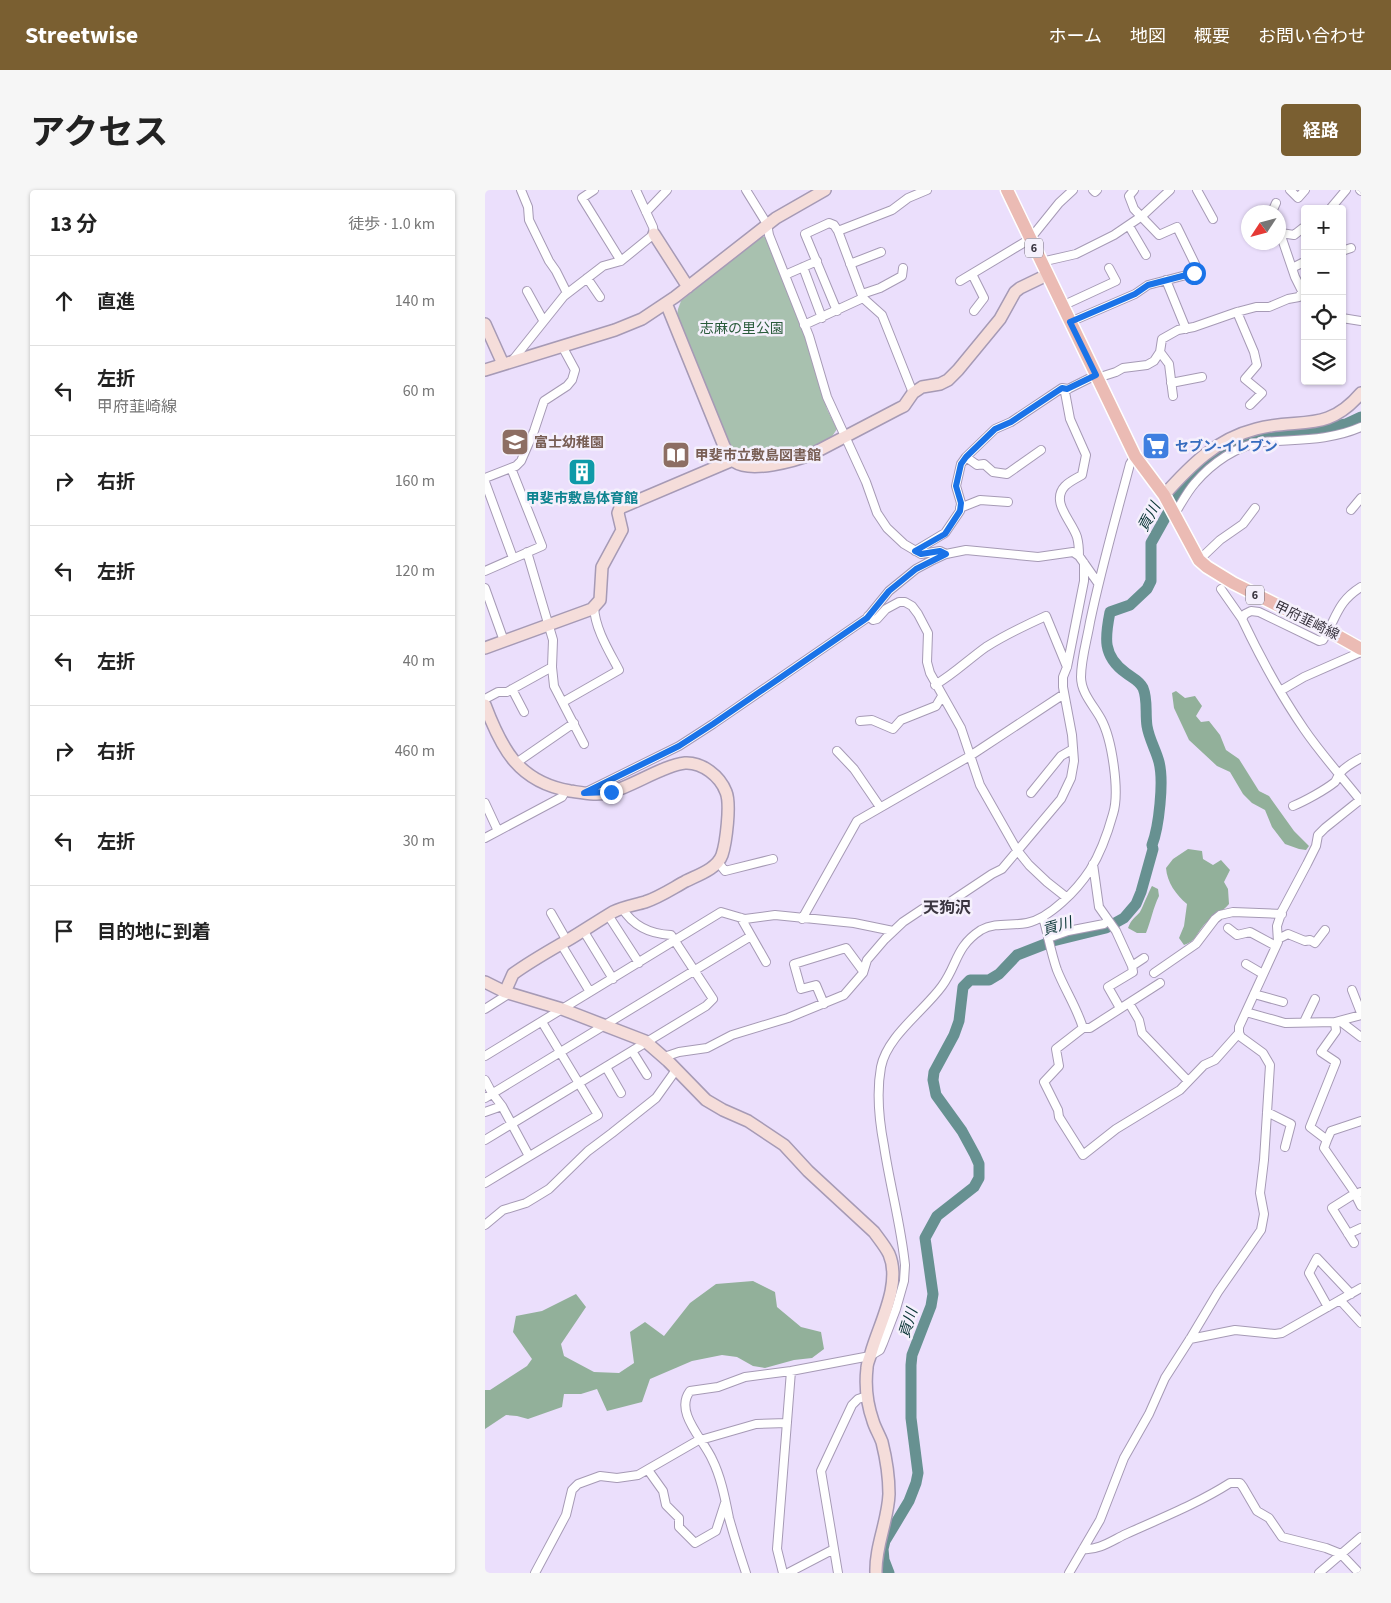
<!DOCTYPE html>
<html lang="ja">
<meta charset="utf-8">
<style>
:root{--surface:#fff;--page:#f6f6f6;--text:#222;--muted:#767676;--line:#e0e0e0;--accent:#7a5f31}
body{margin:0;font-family:"Source Sans 3","Noto Sans JP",sans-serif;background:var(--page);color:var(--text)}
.controls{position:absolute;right:15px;top:15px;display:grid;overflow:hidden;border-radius:5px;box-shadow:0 1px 4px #0004}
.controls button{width:45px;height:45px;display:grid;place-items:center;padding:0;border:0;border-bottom:1px solid var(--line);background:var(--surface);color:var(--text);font:25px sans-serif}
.compass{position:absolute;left:756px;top:15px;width:45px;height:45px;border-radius:50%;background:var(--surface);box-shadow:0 1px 4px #0004;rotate:234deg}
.stop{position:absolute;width:15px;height:15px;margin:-11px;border:4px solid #1a73e8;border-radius:50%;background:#fff}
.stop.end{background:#1a73e8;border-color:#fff;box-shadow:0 1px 5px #0008}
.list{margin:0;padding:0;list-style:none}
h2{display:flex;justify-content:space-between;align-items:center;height:65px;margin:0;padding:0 20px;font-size:21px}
h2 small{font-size:16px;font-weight:400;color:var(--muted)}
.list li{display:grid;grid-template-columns:32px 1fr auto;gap:15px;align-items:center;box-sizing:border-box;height:90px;padding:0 20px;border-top:1px solid var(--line)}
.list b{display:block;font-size:19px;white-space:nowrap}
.list p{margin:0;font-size:16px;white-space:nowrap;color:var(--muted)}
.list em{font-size:16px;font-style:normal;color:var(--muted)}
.icon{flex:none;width:28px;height:28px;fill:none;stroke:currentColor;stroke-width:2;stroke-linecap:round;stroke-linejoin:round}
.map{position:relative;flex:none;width:876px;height:1383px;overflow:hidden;border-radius:5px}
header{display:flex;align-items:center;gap:30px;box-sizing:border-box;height:70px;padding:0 25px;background:var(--accent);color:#fff}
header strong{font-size:24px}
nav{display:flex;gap:28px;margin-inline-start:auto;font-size:18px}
.intro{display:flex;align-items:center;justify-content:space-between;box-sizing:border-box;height:120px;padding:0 30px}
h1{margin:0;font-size:35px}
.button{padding:12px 22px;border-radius:5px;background:var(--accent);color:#fff;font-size:18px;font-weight:700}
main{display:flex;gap:30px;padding:0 30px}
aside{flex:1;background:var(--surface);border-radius:5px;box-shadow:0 1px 4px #0004}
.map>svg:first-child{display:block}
.green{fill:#a8c1af}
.forest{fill:#92b09a}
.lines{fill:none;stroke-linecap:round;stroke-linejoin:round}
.river{stroke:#679191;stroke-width:11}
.street-casing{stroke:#a69ab5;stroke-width:10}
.secondary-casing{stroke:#a69ab5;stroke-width:14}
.primary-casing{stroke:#fff;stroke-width:15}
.street{stroke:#fff;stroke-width:8}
.secondary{stroke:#f5ddda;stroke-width:11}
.primary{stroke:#ebbbb4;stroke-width:12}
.route{stroke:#1a73e8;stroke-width:6}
.labels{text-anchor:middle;stroke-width:5;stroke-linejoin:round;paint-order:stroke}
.shield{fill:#f5f0fc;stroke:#726d78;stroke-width:1}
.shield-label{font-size:12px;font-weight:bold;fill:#3a3540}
.park-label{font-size:14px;fill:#2a5b3b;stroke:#f5f0fc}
.education-label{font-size:14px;font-weight:bold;fill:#785e54;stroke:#f5f0fc;text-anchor:start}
.shop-label{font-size:14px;font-weight:bold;fill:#366cbe;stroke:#f5f0fc;text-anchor:start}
.culture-label{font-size:14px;font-weight:bold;fill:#0d838f;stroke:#f5f0fc}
.street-label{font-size:14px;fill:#3a3540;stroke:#f5f0fc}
.water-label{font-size:15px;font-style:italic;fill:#093435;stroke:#f5f0fc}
.quarter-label{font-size:16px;font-weight:bold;fill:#3a3540;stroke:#f5f0fc}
</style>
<header>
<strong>Streetwise</strong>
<nav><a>ホーム</a><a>地図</a><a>概要</a><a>お問い合わせ</a></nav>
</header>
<div class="intro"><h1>アクセス</h1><a class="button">経路</a></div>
<main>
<aside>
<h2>13 分<small>徒歩 · 1.0 km</small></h2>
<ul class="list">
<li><svg class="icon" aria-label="ahead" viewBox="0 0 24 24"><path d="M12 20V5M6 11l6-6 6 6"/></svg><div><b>直進</b></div><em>140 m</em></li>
<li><svg class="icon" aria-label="left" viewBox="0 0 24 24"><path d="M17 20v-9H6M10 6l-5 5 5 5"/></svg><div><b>左折</b><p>甲府韮崎線</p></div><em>60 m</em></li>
<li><svg class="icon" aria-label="right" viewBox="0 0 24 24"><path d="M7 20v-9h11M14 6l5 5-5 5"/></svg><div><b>右折</b></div><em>160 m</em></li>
<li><svg class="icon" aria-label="left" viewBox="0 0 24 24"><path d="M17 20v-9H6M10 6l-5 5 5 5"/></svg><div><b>左折</b></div><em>120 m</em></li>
<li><svg class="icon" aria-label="left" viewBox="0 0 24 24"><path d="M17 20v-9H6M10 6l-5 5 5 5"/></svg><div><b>左折</b></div><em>40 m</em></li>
<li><svg class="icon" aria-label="right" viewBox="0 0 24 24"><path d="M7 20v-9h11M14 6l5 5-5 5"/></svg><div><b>右折</b></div><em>460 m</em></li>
<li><svg class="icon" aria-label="left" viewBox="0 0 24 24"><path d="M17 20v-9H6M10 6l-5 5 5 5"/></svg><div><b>左折</b></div><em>30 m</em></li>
<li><svg class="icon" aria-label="arrive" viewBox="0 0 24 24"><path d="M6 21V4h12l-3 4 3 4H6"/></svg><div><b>目的地に到着</b></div></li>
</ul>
</aside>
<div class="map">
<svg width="876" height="1383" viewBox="0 0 876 1383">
<rect width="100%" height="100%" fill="#ebdffc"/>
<path class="green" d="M276 46 280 47 283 52 319 143 342 219 352 239 346 248 332 256 304 265 264 271 254 268 246 261 192 125 193 119 196 111Z"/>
<path class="forest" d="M691 501 700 508 710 506 717 516 711 526 716 532 724 531 735 545 741 560 754 569 774 601 784 606 809 641 824 656 821 660 814 659 800 654 787 637 780 620 767 613 758 604 745 582 732 576 704 550 689 518 687 503Z
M703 659 717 661 718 669 728 675 736 670 745 680 739 692 743 699 744 714C737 723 726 726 719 735 712 743 710 752 699 755L694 748 699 736 702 714C691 705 682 692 681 678L688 669Z
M667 696 673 699 674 706C668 718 666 731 661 743H652L643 738C647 728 649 729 655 722 657 719 664 701 667 696Z
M268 1091 290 1102 292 1117 316 1137 336 1142 339 1159 327 1168 309 1170 280 1178 268 1176 252 1167 237 1165 207 1171 165 1189 157 1212 122 1221 112 1199 96 1204H79L77 1217 43 1229 32 1226 21 1225 0 1239V1200H5L42 1176 47 1169 28 1142 31 1126 57 1121 91 1104 101 1117 76 1154 79 1166 109 1182 134 1183 149 1173 145 1142 160 1132 179 1146 205 1113 231 1094Z"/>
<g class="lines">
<path class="river" d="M404 1383 399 1370 398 1359 400 1351 424 1311 431 1293 433 1283 426 1228V1175L427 1165 446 1116 448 1104 440 1048 452 1026 489 997 494 988V974L490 965 477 941 451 905 448 890 449 882 469 845 474 831 478 797 485 790H504L514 784 532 765 568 751 621 738 639 728 651 714 656 702 668 659 667 655C674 637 679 591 674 572 671 560 664 549 662 536 660 523 663 510 658 498 654 490 647 488 641 483 617 466 620 447 625 422L645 415 662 399 666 391V353L694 303 717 274 724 269 734 262 753 252 778 244 828 240 861 234 876 227"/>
<defs>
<path id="street" d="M36 0 43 17 44 30 64 71 71 81 82 103
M109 0 97 8 136 71
M261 0 282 34 284 45 324 146 342 207 381 292 392 323 402 338 419 354 436 364 455 361 461 364
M608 0 610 2 612 0
M712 0 728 29
M805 0 813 8 820 0
M875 0 876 1
M845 19 861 0
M161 22 182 0
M787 22 791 13
M644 36 661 65
M353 41 407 20 423 8 442 0
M796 43 809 45 818 38
M857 61 866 58
M556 72 591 64 629 45 657 26 685 0
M365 74 396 62
M318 77 337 128
M807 78 819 72 820 74
M487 84 499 108 489 121
M300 85 332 71
M102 88 115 107
M681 90 701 139
M475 91 545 49 574 13 588 0
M42 101 58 130
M377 104 395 98 417 86 418 78
M577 116 631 91 624 78
M352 121 320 44 344 33 349 35 353 41 378 108 397 125 428 203
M752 122 769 162 772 175 760 189 777 203 765 215
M857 128 876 131
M585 132 650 104 663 95 709 83 713 80 692 37 674 45 649 19 644 6 649 0
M319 135 378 108
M675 162 684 174 688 206
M27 171 79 106 118 76 136 71 169 44 168 37 151 0
M612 188 631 182 638 178 662 175 669 171 675 162 677 149 693 140 709 137 752 122 771 117H784L803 109 814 107 817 101 810 87 794 40
M686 193 717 187
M481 267 492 275 499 274 508 282 522 284 556 260
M0 288 31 276 36 271 49 241 59 211 82 196 87 190 90 180 77 156
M0 292 28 368
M475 318 495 310 523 312
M866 320 876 308
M689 325C696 314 702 302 710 293 726 274 752 255 778 252 811 249 845 251 876 237
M430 361 460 343 475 321 476 313 471 296 476 274 481 267 510 239 526 232 577 198 583 199
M42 362 68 450 67 477 69 496 99 554
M594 366C594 359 594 354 592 347 587 331 565 312 580 296 585 291 592 288 597 285L601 265 585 229 580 202 583 199 611 185
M714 370 735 350 758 334 770 318
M0 381 57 356 26 278
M876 397C852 412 852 427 838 450L834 451 774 422 766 421 760 424 757 429C775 467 795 504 819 539 836 564 857 587 876 611
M0 398 19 451
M736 399 757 429
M383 426 388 430 392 429 401 419 414 412H420L427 416 433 424 443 443 442 472 445 483 476 538 495 595 532 660 544 675 562 692 581 707
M450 495C469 484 484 469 501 457 520 445 541 435 561 426L582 477
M27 499 39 522
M795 501 819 487 876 462
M0 509 13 502H22L67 477
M78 512 134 480C124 461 110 439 109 417
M375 531 387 530 408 539 416 530 451 516 457 506
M352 561 369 579 395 617
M31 573 89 533
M99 603 194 556 228 534 382 428 404 401 431 379 446 371 461 364 481 360 553 367 588 362 594 366 613 393
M546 603 576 566 588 559
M0 613 13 641
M808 616C820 611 840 600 850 592 852 589 853 585 856 582 861 576 869 572 876 568
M0 648 77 607 81 600
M233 672 240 681 288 669
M608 674 614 717 631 741 647 776 648 782 623 797 635 818
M66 723 82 751
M123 725 154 773
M558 727C563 745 566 763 572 780 580 800 592 818 598 838
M256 728 281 772
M317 729 372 631 485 566 579 504
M743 738 752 745 765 742 791 756
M98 740 128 789
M563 748 583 741 619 734 623 730
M793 749 803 744 820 751 825 750 830 753 840 740
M76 754 105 802
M761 774 778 784
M647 776 659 768
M669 783 711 754 730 729 735 725 748 722 797 724
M675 793 605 838H598L571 859 574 876 559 892 573 920 574 927 598 965 631 939 695 900 719 875 730 870 754 843
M867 800 876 823
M769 804 798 812
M644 813 654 830 657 843 703 891
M339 814 331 795 316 799 309 774 361 758 378 781
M0 819 25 803
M761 822 800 833 850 832 876 825
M855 831 876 847
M819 832 830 809
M850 832 851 841 836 862 851 872 825 937 842 950 839 958 868 1000 876 1016
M147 861 162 885
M0 866 236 722 260 729 290 725 369 733 408 741
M179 867 194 862 222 858 247 845 303 828 359 805 378 783 382 770 400 749 418 732 439 718 459 716 507 684 517 679 576 609 586 588 589 571 587 545 578 497V487L582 477 599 391V373
M121 877 136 903
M0 890 7 903 17 916 44 966
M0 908 266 746
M0 922 17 916
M782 922 806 934 800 957
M0 950 221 816 228 809 186 745C165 744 148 736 137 718
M842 950 846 941 876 931
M0 993 113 925 57 832
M0 1035 18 1020 41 1013 64 999 103 961 127 943 171 908 191 880
M863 1044 876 1038
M869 1053 847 1018 866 1006 876 1002
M855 1110 876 1133
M843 1117 824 1083 832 1068 866 1104
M705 1149 750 1140 790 1144 797 1143 876 1098
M163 1280 178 1301 181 1315 194 1328V1337L210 1353 231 1341 240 1313
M598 1359C613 1361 628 1350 641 1344 676 1328 712 1314 745 1293H755L758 1297 772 1321 784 1328 797 1347 841 1358 856 1364 874 1383
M50 1383 81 1325 87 1300 93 1294 115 1286 132 1288 153 1285 212 1251 271 1234 302 1233
M261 1383C255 1365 249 1346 244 1328 240 1308 236 1287 227 1269 218 1249 189 1222 205 1201L233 1197 260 1187 306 1181 385 1166 395 1160 398 1153 411 1119 419 1091 420 1075C416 1035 405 996 399 956 394 930 391 904 396 877 402 846 439 821 457 796 473 774 470 757 496 740 510 732 527 736 542 733 565 728 592 700 605 680 615 664 623 642 628 624 635 602 627 549 616 529 609 516 596 503 596 487 596 469 602 450 605 432 616 379 631 327 645 274L650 266
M298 1383 292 1359 306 1181
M303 1383 349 1359
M353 1383 336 1281 367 1215 373 1209 382 1206
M584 1383 615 1330 639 1268 664 1224 680 1188 705 1149 733 1102 776 1040 779 1024 775 1003 779 970 785 875 778 863 756 847 754 843V837L793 752 792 736 797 721 822 674 831 656 833 645 840 638 875 610
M834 1383 876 1347"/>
<path id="secondary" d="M169 44 203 97
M181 113 239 256C242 261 245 268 250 272 266 283 310 271 327 264L413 219 419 216 428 203 437 197 455 194 463 190 473 180 515 129 530 102 535 98 562 85
M0 134 18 174
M0 180 130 140 157 129 190 107 291 28 340 0
M679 305C705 276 731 249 771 239 815 227 841 244 876 203
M0 458 107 419 115 410 117 377 137 340 133 323 135 318 248 270
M0 515C17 560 34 592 85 601 99 603 113 606 126 602 148 596 179 575 200 573 217 572 235 586 241 602 246 614 241 653 237 665 232 679 213 685 201 691 188 698 175 707 160 712 150 715 138 717 128 722 113 731 98 741 83 750 64 761 46 771 28 784L20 802
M0 792 20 802 77 819 160 851 183 871 221 910 238 920 263 931 299 955 323 981 389 1042C394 1049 400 1056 404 1064 417 1094 394 1134 386 1163 385 1168 382 1173 382 1178 380 1195 382 1214 388 1231 390 1238 394 1244 397 1252 401 1268 404 1287 404 1304 403 1331 390 1356 391 1383"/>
<path id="primary" d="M522 0 650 266 679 305 714 370 722 377 748 393 844 441 876 459"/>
</defs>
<use href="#street" class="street-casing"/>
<use href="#secondary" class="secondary-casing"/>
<use href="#primary" class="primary-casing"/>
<use href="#street" class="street"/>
<use href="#secondary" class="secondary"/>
<use href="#primary" class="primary"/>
</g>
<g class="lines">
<path class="route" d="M126 602 99 603 194 556 228 534 382 428 404 401 431 379 461 364 455 361 436 364 430 361 460 344 475 321 476 313 471 296 476 274 481 267 510 239 526 232 577 198 582 199 611 185 585 132 650 104 663 95 709 83"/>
</g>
<defs>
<symbol id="school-square" viewBox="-11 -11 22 22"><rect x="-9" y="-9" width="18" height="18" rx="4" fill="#8d6e63" stroke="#f5f0fc"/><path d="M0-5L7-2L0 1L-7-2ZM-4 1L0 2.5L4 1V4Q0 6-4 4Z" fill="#fff"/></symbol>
<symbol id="supermarket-square" viewBox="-11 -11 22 22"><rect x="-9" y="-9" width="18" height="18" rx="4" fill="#3f7fe0" stroke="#f5f0fc"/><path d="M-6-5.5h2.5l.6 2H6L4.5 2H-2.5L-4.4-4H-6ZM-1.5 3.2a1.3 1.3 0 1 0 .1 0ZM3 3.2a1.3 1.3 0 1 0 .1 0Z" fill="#fff"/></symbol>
<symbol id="library-square" viewBox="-11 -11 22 22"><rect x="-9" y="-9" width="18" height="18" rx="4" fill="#8d6e63" stroke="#f5f0fc"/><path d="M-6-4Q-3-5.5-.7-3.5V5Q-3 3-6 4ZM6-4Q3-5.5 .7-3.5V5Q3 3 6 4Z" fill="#fff"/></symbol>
<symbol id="building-square" viewBox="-11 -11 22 22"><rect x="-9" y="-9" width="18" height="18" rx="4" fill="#0f9aa8" stroke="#f5f0fc"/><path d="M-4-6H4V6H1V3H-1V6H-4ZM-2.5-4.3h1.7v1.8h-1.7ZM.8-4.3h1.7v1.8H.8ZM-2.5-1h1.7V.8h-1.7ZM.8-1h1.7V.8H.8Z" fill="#fff"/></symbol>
</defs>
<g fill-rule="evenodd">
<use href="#school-square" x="14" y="236" width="32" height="32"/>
<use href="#supermarket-square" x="655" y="240" width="32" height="32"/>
<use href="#library-square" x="175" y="249" width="32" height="32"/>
<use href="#building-square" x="81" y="266" width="32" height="32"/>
</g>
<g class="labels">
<g class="shield">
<rect x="540" y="48.5" width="18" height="19" rx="4"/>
<rect x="761" y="395.5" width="18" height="19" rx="4"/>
</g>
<g class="shield-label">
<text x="549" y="62">6</text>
<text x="770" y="409">6</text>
</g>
<g class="park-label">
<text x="257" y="143">志麻の里公園</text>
</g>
<g class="education-label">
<text x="49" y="257">富士幼稚園</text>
<text x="210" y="270">甲斐市立敷島図書館</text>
</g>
<g class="shop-label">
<text x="690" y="261">セブン-イレブン</text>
</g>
<g class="culture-label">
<text x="97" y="313">甲斐市敷島体育館</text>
</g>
<g class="street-label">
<text transform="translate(822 430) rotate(26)" y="5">甲府韮崎線</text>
</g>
<g class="water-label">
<text transform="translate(664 327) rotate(-62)" y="5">貢川</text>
<text transform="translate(572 736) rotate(-16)" y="5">貢川</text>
<text transform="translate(423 1133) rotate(-73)" y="5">貢川</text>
</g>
<g class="quarter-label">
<text x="462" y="723">天狗沢</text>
</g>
</g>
</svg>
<div class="controls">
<button>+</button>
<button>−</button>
<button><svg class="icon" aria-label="locate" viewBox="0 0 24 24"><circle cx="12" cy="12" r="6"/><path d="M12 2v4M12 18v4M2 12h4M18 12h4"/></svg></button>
<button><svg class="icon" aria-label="layers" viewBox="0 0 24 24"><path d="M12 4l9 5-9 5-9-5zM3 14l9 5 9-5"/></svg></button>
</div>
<svg class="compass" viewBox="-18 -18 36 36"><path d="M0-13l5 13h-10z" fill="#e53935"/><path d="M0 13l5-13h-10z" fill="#767676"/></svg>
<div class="stop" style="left:709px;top:83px"></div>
<div class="stop end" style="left:126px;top:602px"></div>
</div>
</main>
